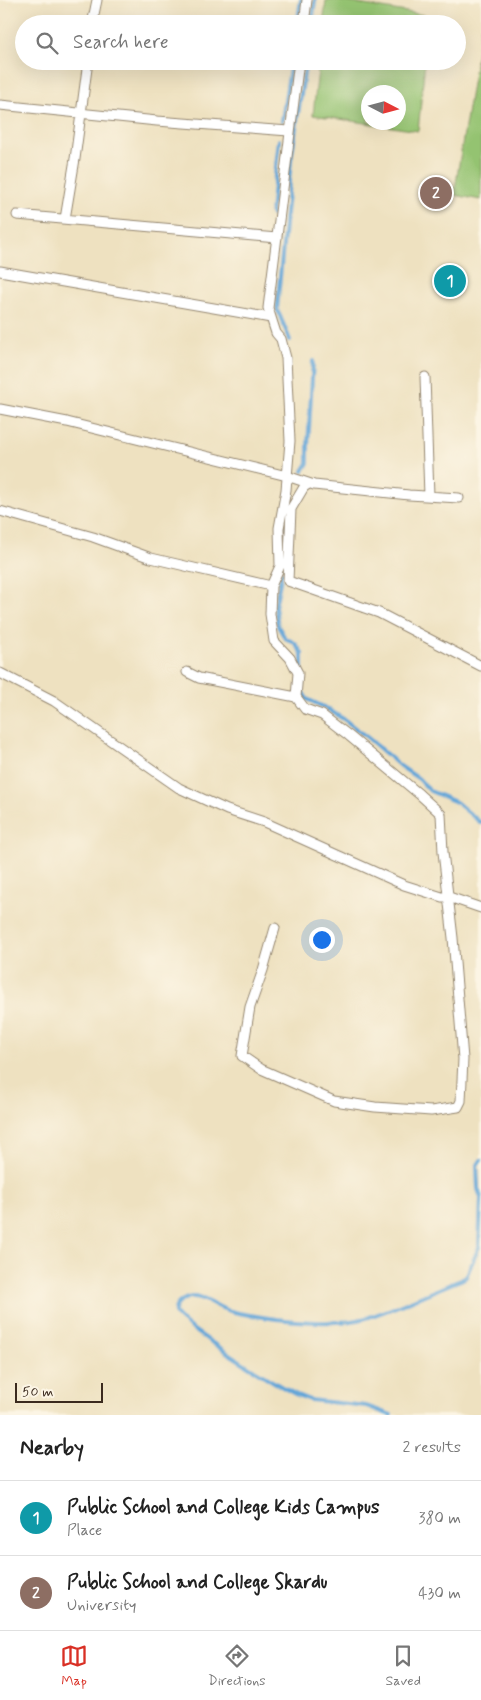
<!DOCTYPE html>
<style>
:root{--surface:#fff;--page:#f2f2f2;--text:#222;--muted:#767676;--line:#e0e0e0;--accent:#d93025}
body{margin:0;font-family:Mynerve,sans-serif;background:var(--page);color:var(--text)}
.compass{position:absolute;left:361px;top:85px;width:45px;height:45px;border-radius:50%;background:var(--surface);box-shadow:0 5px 20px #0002;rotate:96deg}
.scale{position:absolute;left:15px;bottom:12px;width:88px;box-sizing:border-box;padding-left:5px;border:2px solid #3b2a1e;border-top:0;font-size:14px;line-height:18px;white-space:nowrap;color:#3b2a1e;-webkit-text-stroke:4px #fcf5e5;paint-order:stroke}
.you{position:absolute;left:321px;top:939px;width:18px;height:18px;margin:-12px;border:4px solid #fff;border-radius:50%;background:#1a73e8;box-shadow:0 0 0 8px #1a73e833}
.badge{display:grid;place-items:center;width:32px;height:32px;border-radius:50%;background:var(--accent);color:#fff;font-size:16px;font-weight:700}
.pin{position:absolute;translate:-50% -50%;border:2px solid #fff;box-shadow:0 1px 5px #0006}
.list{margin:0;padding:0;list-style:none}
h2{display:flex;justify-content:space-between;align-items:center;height:65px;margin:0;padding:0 20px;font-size:21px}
h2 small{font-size:16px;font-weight:400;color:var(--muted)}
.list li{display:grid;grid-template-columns:32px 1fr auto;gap:15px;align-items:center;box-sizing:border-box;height:75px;padding:0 20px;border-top:1px solid var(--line)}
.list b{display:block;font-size:19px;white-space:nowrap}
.list p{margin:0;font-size:16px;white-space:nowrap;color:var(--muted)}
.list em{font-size:16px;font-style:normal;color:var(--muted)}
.icon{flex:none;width:28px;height:28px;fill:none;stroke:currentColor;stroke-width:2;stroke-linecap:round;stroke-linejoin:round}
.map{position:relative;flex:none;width:481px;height:1415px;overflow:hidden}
.search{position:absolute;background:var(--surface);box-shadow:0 5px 20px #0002;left:15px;right:15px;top:15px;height:55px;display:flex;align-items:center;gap:12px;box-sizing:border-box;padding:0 18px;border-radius:28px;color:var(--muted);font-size:19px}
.sheet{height:215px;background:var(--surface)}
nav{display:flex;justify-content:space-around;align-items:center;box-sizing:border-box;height:70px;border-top:1px solid var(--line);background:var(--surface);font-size:14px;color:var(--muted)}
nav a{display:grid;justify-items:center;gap:2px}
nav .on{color:var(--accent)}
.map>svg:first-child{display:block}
.green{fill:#94c371;stroke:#687648;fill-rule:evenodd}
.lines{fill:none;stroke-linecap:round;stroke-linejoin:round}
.stream{stroke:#64a6d8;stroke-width:4}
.minor-casing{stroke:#94866f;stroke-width:11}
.minor{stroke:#fff;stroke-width:9}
</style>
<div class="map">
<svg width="481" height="1415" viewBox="0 0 481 1415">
<rect width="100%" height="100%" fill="#fcf5e5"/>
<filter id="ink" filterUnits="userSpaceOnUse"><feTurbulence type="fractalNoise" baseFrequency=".02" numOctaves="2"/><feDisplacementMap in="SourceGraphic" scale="10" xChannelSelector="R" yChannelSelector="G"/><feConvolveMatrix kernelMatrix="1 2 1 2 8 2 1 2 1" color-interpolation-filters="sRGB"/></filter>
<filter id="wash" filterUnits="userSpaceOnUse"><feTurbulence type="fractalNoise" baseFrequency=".0096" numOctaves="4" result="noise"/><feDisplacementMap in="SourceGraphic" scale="20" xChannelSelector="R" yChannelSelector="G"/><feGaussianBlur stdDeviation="1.12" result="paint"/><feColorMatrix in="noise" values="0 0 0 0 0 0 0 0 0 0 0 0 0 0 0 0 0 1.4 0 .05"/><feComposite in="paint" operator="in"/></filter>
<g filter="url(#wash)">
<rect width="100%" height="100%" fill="#eee1c0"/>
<path class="green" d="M326 0H335L430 16 429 24H323Z
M481 28V200L454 195Z
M319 61H425L418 131 313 115ZM398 92V122H368V92Z"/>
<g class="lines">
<path class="stream" d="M297 24 301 0
M312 24 315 0
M282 121 291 61
M272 215 271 212 279 140
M290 340 277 309 291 160 306 61
M303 471 308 463V446L313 361
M286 530 288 507
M282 572 275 607 278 626 285 638 295 643 302 653V691L307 699 326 708 345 720 368 738 400 766 419 779 430 791 456 802 481 823
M391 1415 366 1406 310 1400 297 1395C281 1387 178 1324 175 1313 174 1309 176 1306 179 1303 195 1288 211 1305 227 1310 242 1315 260 1316 276 1319 299 1322 344 1325 366 1318 398 1308 429 1292 461 1280L466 1277 479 1247 481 1198 478 1189 477 1166 481 1160"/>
</g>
</g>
<g filter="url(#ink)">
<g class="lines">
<defs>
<path id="minor" d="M92 24 97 0
M304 24 307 0
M0 105 157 121 289 131
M17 215 277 238
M65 219 75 159 88 61
M0 271 271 318
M425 377 429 496
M0 409 67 422 287 476 314 485 409 495 459 498
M309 484 304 487 291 509 288 581 379 613 481 666
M0 511 93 537 151 558 271 586
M187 672 199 678 296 697 305 709 322 715 348 735 419 794 441 814 443 852 453 938 463 1059 461 1101 458 1107 431 1111 375 1107 334 1101 261 1069 242 1056 250 1007 263 970 275 928
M0 673 54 701 179 788 227 810 264 822 404 885 442 897H449L481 908
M296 697 298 673 290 658 274 641 270 614 271 586 280 566 279 528 286 490 290 441 286 358 281 339 276 333 268 308 299 61"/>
</defs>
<use href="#minor" class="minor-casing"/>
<use href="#minor" class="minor"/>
</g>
</g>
</svg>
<svg class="compass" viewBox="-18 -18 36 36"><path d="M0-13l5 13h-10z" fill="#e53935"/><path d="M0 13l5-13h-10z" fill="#767676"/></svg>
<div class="scale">50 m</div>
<div class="you"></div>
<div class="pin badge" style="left:450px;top:281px;background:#0f9aa8">1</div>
<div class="pin badge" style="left:436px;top:193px;background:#8d6e63">2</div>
<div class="search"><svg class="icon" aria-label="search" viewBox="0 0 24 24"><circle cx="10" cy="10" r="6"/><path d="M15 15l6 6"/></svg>Search here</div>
</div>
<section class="sheet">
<h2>Nearby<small>2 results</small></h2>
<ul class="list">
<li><span class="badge" style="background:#0f9aa8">1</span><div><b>Public School and College Kids Campus</b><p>Place</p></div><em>380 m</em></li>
<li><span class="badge" style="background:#8d6e63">2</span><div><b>Public School and College Skardu</b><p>University</p></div><em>430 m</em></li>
</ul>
</section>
<nav>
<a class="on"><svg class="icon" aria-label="map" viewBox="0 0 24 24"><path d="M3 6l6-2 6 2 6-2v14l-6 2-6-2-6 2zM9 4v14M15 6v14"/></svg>Map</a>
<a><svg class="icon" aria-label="directions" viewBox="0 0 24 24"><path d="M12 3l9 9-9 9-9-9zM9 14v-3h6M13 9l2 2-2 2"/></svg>Directions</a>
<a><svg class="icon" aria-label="saved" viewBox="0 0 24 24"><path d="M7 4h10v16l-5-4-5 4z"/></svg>Saved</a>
</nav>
